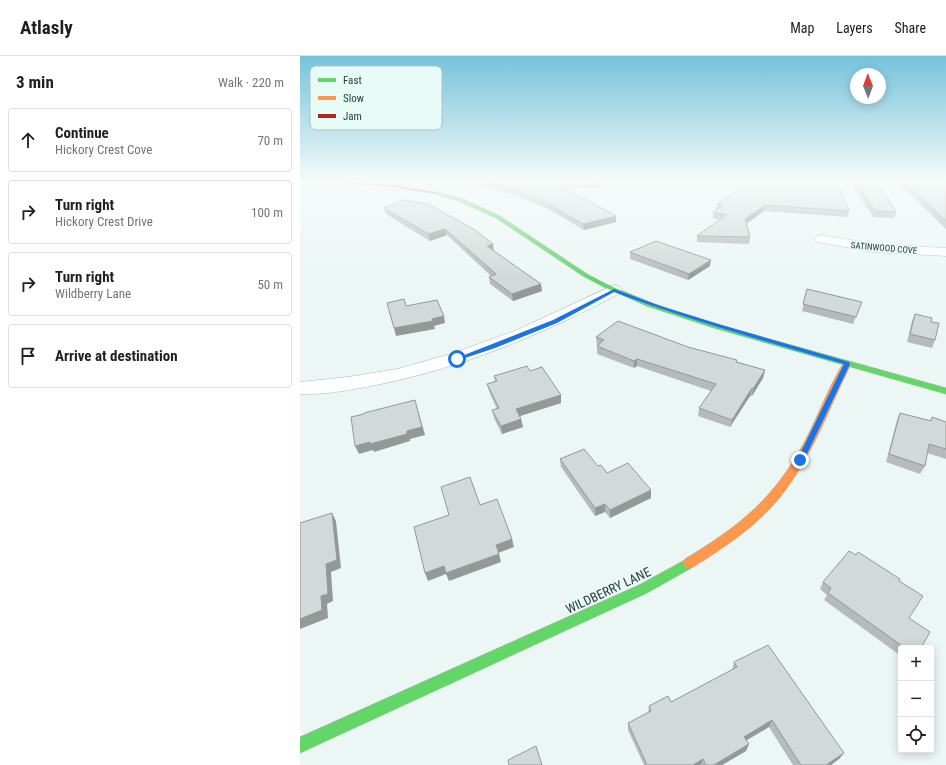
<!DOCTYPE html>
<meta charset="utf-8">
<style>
:root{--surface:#fff;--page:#f6f6f6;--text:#202124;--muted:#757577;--line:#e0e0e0}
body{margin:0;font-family:"Roboto Condensed",sans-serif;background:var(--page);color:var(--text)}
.controls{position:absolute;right:12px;bottom:12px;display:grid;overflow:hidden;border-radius:4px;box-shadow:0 2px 10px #0003}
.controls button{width:36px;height:36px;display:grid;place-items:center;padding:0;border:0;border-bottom:1px solid var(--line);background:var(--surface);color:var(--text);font:20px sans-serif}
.compass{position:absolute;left:550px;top:12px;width:36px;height:36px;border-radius:50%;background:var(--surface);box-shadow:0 2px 10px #0003;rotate:359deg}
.stop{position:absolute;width:12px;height:12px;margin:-9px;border:3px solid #1a73e8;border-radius:50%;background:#fff}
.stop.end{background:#1a73e8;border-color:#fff;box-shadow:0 1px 4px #0008}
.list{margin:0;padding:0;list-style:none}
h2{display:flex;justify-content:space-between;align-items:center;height:52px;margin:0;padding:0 16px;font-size:17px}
h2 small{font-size:13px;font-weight:400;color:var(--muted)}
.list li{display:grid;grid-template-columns:26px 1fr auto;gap:12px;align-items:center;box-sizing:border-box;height:64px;margin:0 8px 8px;padding:0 8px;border:1px solid var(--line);border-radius:4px}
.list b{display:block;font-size:15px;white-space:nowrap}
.list p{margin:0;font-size:13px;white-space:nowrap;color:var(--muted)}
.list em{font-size:13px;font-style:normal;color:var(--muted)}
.icon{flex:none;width:22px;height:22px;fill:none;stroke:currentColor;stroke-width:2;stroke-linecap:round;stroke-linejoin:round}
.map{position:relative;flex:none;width:646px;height:709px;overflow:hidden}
header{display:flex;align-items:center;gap:24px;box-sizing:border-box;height:56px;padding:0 20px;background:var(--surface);border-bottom:1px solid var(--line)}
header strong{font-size:19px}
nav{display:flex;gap:22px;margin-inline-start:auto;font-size:14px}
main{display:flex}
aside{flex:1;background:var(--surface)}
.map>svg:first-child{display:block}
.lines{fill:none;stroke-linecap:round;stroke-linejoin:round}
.street-casing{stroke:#b0b8b6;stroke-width:1}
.fast-casing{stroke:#b0b8b6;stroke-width:1}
.slow-casing{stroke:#b0b8b6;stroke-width:1}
.jam-casing{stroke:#b0b8b6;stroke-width:1}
.street{fill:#fcfefe;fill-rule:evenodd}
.fast{fill:#63d668;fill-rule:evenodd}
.slow{fill:#ff974d;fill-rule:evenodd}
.jam{fill:#b3261e;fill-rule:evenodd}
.wall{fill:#b4bbba}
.shaded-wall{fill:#929997}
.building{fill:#d1dad8;stroke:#929997}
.route{fill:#1a73e8}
.labels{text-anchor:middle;stroke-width:3;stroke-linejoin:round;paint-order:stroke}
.far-street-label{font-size:9px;fill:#313937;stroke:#e8fcf7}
.near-street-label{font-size:13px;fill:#313937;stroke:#e8fcf7}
.key{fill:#e8fcf7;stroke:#b1c2bd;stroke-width:1}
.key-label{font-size:11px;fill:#313937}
</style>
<header>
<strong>Atlasly</strong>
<nav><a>Map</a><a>Layers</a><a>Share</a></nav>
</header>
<main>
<aside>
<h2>3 min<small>Walk · 220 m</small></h2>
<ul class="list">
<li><svg class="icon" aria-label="ahead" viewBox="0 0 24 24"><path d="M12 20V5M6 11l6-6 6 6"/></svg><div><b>Continue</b><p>Hickory Crest Cove</p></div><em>70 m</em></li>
<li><svg class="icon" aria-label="right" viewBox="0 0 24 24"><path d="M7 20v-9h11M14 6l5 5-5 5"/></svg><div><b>Turn right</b><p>Hickory Crest Drive</p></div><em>100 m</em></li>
<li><svg class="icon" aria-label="right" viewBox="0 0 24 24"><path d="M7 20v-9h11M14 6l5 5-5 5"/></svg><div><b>Turn right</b><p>Wildberry Lane</p></div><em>50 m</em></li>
<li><svg class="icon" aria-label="arrive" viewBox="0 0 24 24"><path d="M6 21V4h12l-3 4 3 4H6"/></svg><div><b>Arrive at destination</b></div></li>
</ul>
</aside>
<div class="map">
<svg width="646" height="709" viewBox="0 0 646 709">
<rect width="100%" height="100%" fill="#ecf7f5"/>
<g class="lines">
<defs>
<path id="street" d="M115 125H129L114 134H106L104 132Z
M522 179 573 188 646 192V200L573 196 517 186 515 183 517 180Z
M314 229 320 231 322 234 320 237C242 279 162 312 76 329 51 334 25 339 0 338V326L48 321 97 313 154 297 217 274Z"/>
<path id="fast" d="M137 136 161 142 200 160 287 218 308 229 352 247 419 269 646 332V338L414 272 347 250 304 231 283 220 196 162 158 145 135 138V137Z
M389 502 393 503 395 507 393 511 347 537 0 697V681L339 529Z"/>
<path id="slow" d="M544 306H547L551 308C529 352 512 401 481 440 457 470 425 491 393 511L389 512 385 511 383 507 385 503C441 469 475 442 506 383 519 358 529 330 544 306Z"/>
<path id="jam" d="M27 125 94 129 139 137 137 138 94 131 29 126Z"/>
</defs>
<use href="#street" class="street-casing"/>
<use href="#fast" class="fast-casing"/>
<use href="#slow" class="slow-casing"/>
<use href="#jam" class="jam-casing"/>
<use href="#street" class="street"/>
<use href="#fast" class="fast"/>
<use href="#slow" class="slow"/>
<use href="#jam" class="jam"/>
</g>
<path class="wall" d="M170 125H253L316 166 284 174 248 153 222 142Z
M262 125H299L301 127V132L266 131Z
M453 125 549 155 547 161 464 155 447 168 450 181 449 188 397 186V180L420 164 413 162V156L416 154 417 148Z
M549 125H577L596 156 594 162 573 161Z
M597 125H646V173Z
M103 144 194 195 242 235 213 245 190 228 189 221 191 220 147 179 130 185 86 158 84 152Z
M330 196 410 210 388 224 330 203Z
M507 233 559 253 553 268 502 255Z
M615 258 631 266 635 284 632 292 607 286 612 265Z
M296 281 388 291 465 314 463 322 452 340H450L430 371 398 360 399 352 411 335 337 310 334 312 297 298V290L298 289H297Z
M230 315 261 339V347L219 360 221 363 223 371 202 378 194 362 192 354 197 353 189 335 187 328 195 325 194 320Z
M600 357 630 365 632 361 646 366V403L627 397 625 410 620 418 586 406 597 364Z
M260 403 298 410 307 417 351 434V442L310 462 305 456 295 460 261 411Z
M556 499 599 525 609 562 621 592H601V600L524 544 527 539 520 533 523 526Z
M434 606 544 697 539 703 531 709H493L469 671 446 684 449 688 446 695 422 709H344L328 674V667L348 657 349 650 371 646 432 614Z"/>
<path class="shaded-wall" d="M465 149 464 155 444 169 445 163Z
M316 160V166L284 174 283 168Z
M145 173 147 179 130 185 129 178Z
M193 188 194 195 187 190Z
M411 204 410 210 388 224 389 218Z
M241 228 242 235 213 245 212 238Z
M144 260 145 267 134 270 135 273 96 280 94 272Z
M337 303V310L334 312V305Z
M465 314 463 322 452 340 453 333Z
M452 332 450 340 430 371 432 364Z
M261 339V347L217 361 216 353Z
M115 344 125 379 110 383V385L74 396 73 394 59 398 55 390 107 375Z
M221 363 223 371 202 378 201 370Z
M351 434V442L310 462V454Z
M305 448V456L295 460V452Z
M32 457 36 465 41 512 31 516 33 545 27 548 28 562 0 573V563L21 540 26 508Z
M212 483 214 491 198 497 196 489Z
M199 498 201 506 149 525 146 518 128 525 125 517 144 510Z
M472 664 469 671 442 687 444 681Z
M449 688 446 695 422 709H414Z
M544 697 539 703 531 709H526Z
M403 703 401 709H393Z"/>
<path class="building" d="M186 125H253L316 160 283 168 247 147 221 136Z
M265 125H299L301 127Z
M453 125H536L549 155 465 149 445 163 450 181 397 180 426 159 413 156 423 149 417 148Z
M555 125H577L596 156 575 155Z
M605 125H646V165Z
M103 144 128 148 175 174 193 188 187 190 241 228 212 238 189 221 196 218 145 173 129 178 84 152Z
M356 185 411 204 389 218 330 196Z
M507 233 562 246 556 261 503 248Z
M104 243 106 250 137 244 144 260 132 263 133 265 94 272 87 247Z
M615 258 632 262 631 266 639 267 635 284 610 278Z
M318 265 388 291 437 304 436 306 465 314 453 333 452 332 432 364 399 352 416 328 337 303 334 305 297 290 304 284 296 281Z
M227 310 230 315 242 311 261 339 216 353 221 363 201 370 192 354 199 352 187 328 197 325 194 320Z
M115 344 122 371 107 375V378L70 388V386L55 390 51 361 64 358V357Z
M600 357 631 365 632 361 646 366V393L629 388 625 410 589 398Z
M284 393 298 410 301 409 307 417 328 407 351 434 310 454 305 448 295 452 260 403Z
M170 421 180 449 197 443 212 483 196 489 199 498 146 517 144 510 125 517 114 471 149 459 141 431Z
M32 457 37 504 26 508 28 538 21 540 22 554 0 563V467Z
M549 495 556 499 558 496 600 523 599 525 623 540 609 562 630 576 621 592H605L528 537 531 532 523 526Z
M468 589 544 697 526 709H501L472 664 444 681 449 688 414 709H406L403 703 393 709H347L328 667 351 655 349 650 368 640 371 646 437 611 434 606Z
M236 690 242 709H209L208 704Z"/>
<linearGradient id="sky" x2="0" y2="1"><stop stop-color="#75c3db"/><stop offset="0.56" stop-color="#f6fbfa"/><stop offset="1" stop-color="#f6fbfa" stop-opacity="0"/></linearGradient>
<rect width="646" height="224" fill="url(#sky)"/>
<path class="route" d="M314 233 363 251 422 269 549 306 550 308 503 406H498L497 404 544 308C467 286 389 264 314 236L257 267 195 292 159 304 154 303 253 264Z"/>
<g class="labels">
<g class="far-street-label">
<text transform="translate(584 192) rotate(5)" y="3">SATINWOOD COVE</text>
</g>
<g class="near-street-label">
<text transform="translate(308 534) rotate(-25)" y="5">WILDBERRY LANE</text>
</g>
</g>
<rect x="10" y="10" width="132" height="64" rx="6" class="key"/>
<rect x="18" y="22" width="18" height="4" fill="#63d668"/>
<rect x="18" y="40" width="18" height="4" fill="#ff974d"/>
<rect x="18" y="58" width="18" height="4" fill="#b3261e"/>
<g class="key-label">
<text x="43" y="28">Fast</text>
<text x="43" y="46">Slow</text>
<text x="43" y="64">Jam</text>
</g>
</svg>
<div class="controls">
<button>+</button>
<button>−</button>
<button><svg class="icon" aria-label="locate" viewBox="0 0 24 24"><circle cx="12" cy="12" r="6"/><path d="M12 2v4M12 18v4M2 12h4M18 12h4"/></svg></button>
</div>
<svg class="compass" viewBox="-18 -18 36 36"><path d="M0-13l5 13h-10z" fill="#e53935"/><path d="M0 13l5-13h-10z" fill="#757577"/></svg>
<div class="stop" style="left:157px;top:303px"></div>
<div class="stop end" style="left:500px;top:404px"></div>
</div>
</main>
